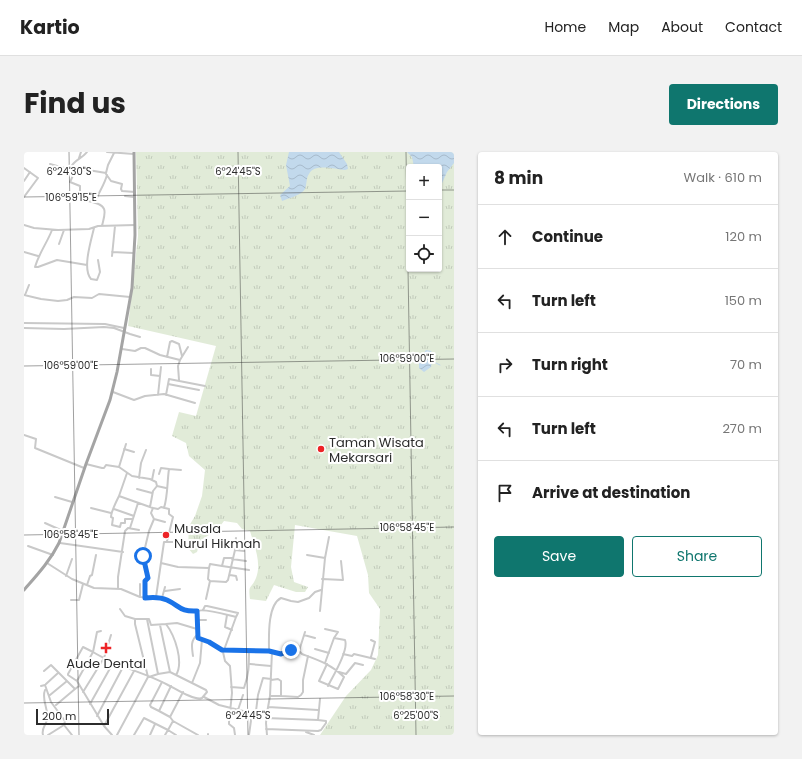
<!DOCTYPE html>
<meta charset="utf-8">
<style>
:root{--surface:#fff;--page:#f2f2f2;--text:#222;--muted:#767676;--line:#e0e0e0;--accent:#0f766e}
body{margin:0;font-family:Poppins,sans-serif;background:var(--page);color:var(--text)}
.controls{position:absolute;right:12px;top:12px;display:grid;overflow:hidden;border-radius:4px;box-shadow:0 1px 3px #0004}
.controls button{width:36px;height:36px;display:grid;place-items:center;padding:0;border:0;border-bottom:1px solid var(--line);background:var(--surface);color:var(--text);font:20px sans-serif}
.scale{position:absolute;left:12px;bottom:10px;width:73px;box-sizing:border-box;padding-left:4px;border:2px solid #2c2c2c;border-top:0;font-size:11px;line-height:14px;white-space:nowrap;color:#2c2c2c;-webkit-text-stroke:3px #fff;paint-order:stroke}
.stop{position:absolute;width:12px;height:12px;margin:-9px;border:3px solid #1a73e8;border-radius:50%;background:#fff}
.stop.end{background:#1a73e8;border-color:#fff;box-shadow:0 1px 4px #0008}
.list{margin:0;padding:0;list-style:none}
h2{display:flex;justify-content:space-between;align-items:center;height:52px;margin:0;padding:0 16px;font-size:17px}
h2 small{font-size:13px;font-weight:400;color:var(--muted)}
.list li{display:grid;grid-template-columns:26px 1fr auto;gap:12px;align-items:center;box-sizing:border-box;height:64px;padding:0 16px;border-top:1px solid var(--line)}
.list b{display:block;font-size:15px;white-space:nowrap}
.list em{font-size:13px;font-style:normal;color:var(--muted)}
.actions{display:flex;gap:8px;padding:12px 16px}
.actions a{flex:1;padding:9px 0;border:1px solid var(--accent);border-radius:4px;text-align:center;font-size:14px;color:var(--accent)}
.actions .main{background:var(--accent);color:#fff}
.icon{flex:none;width:22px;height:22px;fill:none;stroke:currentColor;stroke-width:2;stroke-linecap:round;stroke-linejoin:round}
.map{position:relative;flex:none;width:430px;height:583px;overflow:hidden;border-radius:4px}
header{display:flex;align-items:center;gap:24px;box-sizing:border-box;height:56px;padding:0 20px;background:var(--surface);border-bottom:1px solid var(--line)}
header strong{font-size:19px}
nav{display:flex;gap:22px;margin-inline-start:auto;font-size:14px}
.intro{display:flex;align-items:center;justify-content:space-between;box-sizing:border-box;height:96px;padding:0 24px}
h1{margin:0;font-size:28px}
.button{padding:10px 18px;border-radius:4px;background:var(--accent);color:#fff;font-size:14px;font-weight:700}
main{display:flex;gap:24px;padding:0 24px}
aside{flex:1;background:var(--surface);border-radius:4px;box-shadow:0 1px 3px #0004}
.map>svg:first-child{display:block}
.park{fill:url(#park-tufts);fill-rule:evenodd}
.water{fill:url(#water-waves)}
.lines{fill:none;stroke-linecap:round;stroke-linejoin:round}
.stream{stroke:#c2d9ec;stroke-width:1}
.street{stroke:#c9c9c9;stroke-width:2}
.primary{stroke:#a4a4a4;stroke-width:3}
.route{stroke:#1a73e8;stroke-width:5}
.ticks{fill:none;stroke:#2c2c2c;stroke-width:1;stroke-opacity:0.45}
.poi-dot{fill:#ed2326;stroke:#fff;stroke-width:1.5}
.labels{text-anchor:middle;stroke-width:4;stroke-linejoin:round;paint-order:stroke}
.poi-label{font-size:13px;fill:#2c2c2c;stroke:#fff;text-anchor:start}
.ticks-label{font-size:10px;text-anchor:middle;fill:#2c2c2c;stroke:#fff;stroke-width:4;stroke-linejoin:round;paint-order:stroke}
</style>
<header>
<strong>Kartio</strong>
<nav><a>Home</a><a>Map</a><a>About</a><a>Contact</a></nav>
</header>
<div class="intro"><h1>Find us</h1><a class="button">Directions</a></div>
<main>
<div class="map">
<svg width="430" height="583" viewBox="0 0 430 583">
<defs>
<pattern id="park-tufts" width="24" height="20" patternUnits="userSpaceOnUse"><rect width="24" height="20" fill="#e1ebd8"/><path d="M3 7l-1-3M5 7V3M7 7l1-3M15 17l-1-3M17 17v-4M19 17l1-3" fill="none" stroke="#c1caba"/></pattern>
<pattern id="water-waves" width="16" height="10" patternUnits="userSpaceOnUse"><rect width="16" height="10" fill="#c2d9ec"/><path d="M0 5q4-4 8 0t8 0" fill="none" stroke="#a7bacb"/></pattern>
</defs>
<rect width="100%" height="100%" fill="#fff"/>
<path class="park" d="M112 0H430V583H296L322 544 347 518 354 503 356 457 345 441 344 423 333 384 271 373 267 415 270 430 284 435 281 440H272L250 433 242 449 226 447C224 431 227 438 232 426 238 411 230 393 226 379L218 377 213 371 200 369 193 378 177 388 173 400 169 402 164 396 165 374 171 364 178 344 181 318 165 304 162 291 148 284 155 260 172 264 192 194 104 174 114 84ZM385 15H415V117H385Z"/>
<path class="water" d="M265 0H315L323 12 324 17 321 18C311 17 290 11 285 22 282 26 283 32 281 37 276 44 265 46 258 49L256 43 266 34 262 13Z
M383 0H430V11L423 20 415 38V15H390L388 5Z
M402 198 407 199 409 203 407 215 400 220 395 216V208Z"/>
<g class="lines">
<path class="stream" d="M408 209 416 213"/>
<path class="street" d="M83 0 110 2
M55 6 57 0
M26 12 51 19 64 18 82 21 84 13 90 1
M0 16 14 26 0 45
M46 17C49 8 58 7 63 0
M51 19 46 30 56 34V47C62 49 78 50 80 57 82 61 79 69 78 74
M82 22 87 29 98 32 97 37 98 39 111 40
M0 29 6 20
M101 44 110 45
M71 51C74 41 80 34 83 23
M0 73 10 76 34 78 65 77 74 74 111 73
M70 76C67 89 58 117 67 127L73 128 76 120 74 108
M28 78C23 91 15 101 11 115H14L33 108 63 113
M35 92 40 78
M0 100 14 104
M88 100 109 101
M88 104 91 74
M0 143 17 147 34 149 43 148 50 145 68 146 75 142 106 145
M1 143 5 133
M0 171 81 172 100 176
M0 176 40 177 80 175 90 176 106 182 116 185
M98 197 111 199 117 196H121L136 203 156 208 164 195
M143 205 146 190 148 189 155 192 158 204
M127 217V223L136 224
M155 228 154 214 156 208
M144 232 175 238
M89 240 110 248 121 244 140 242 171 251
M134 243 137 215
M142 243 145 227 181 234
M0 283 12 287 11 296 60 316
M100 297 110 300
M62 312 78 316H80L82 313 95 315 108 324 126 327 132 330 133 334
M95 315 102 292
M135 322 137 316 145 317
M115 326 117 311 122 298
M128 328 130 318
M113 337 128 341
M95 344 103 321
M31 345 48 350
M67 356 87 361
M129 356 134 357 137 355 145 357V362L149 365 143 389
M140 356C144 343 143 330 145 317L157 318
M90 357 110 364
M109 367H101V371H97L96 375 88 373 89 366 87 365C87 360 92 350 95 344L126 355
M130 367 141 370
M21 371 39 379
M106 376 114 351
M36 391 99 400
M211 393 212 386
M4 394 29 403
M211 398 220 399
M283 403 301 406
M208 407 222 409
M23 411 48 427 70 436 97 437 116 445 138 446 147 450 160 459H173V485L185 490 199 500 201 509 206 514 208 541 205 570V572L210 576 211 583
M137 411 154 415 185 416 186 412 198 414 200 406H209
M198 414 225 418
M206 423 212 424 213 428
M42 424 48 407
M298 427 319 428 317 409
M186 429 202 430 204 428 211 398 210 393 193 390
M116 432V445
M63 433 66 424 68 423 72 403
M94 437V425L101 379 104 376 115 378
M141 439 156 437
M132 445 140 390H152
M121 446V429L124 427 119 404 125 379 130 367 127 361 129 356 126 355 129 339 133 334 142 336
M138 446 141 435
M182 447 186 429 184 427 185 416
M47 448H55L59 432
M96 457 101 464 111 467
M173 459C181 456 203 463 212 465L214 461 183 454H181L179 458
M296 459 301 406 305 385
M203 463 201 475 208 478
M123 467 134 522
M173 468H182
M142 472 153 471 173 477
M136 473 146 520
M280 483 291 486
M291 497 305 501
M199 498 245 499 257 502 267 498 275 499 278 502C294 508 307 512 320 525L314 537 295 529 303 512
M200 498 212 465
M245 499C245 486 243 453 257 446L267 449 274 450 285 446 291 440 297 438
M275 499 281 480
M319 502 328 504 330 502 351 507
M169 504C168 496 166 489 173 483
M347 505 351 490 347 488
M301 511 310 486 314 480 301 477
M226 512 247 514
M20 519 27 513 51 537 55 534
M315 520 322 522 331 511 339 513
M53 529 44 523V522L59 495 69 500 73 480 77 479
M138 530 126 553 127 555 135 559 147 534
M168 531 176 511 178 487
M22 532 34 521
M17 534 21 533 27 550 41 569 40 573 48 583
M304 534C309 524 325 498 321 488L310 486
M207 535 220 536C225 522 225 514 225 499
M59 540 80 506 87 483
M26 543 43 529
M246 544 248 500
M257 544 274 545 277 543 279 540V528L284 504
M180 545 195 553 227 561 232 559 243 561 242 571 243 583
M66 552 89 511
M32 553 51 537
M244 555 294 558
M214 558 219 543
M135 559 146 565 149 569 174 583
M232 559 234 543 239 526 247 527
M243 561 246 544H257V529L254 527 247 528
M73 564 99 515
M146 565 159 540
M294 568 296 547
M149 569 144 578 152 583
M80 574 110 519
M242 577 294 579 297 578 302 571V569L294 568 242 566
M282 580 290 583
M19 583C17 576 22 574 23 567 25 557 17 548 21 538
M24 583 40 573
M88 583 80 574 53 529 69 500C93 515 120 520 144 533 152 537 170 549 178 546L183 540 182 538 146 520 134 522 125 525
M93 583 124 525 111 472V467H125L127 473 142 472C151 484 160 510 152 523
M110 583 120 566 144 578 141 583
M126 583 131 572
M184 583V582
M225 583 228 561"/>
<path class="primary" d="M0 438C13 423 26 409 35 391L62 312 86 248 93 220 108 136 111 83 110 0"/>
</g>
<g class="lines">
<path class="route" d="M119 404 124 426 121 429V446C129 445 136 445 143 448 156 454 156 460 173 459L174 486 185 490 198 498 245 499 257 502 267 498"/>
</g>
<path class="ticks" d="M45 0 55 583M214 0 224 583M382 0 392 583M415 38H430M0 45 385 39M0 214 430 207M0 383 430 375M0 551 430 544"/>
<g class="poi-dot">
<circle cx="297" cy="297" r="4"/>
<circle cx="142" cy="383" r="4"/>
<path d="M80 490h4v4h4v4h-4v4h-4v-4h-4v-4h4z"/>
</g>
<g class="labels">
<g class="poi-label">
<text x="305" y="295">Taman Wisata<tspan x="305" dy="15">Mekarsari</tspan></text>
<text x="150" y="381">Musala<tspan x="150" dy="15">Nurul Hikmah</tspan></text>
<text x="82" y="516" text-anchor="middle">Aude Dental</text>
</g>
</g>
<g class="ticks-label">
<text x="45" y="23">6°24'30"S</text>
<text x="214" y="23">6°24'45"S</text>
<text x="47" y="49">106°59'15"E</text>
<text x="383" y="210">106°59'00"E</text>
<text x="47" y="217">106°59'00"E</text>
<text x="383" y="379">106°58'45"E</text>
<text x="47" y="386">106°58'45"E</text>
<text x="383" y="548">106°58'30"E</text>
<text x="224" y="567">6°24'45"S</text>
<text x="392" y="567">6°25'00"S</text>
</g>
</svg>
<div class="controls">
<button>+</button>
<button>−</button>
<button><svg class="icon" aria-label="locate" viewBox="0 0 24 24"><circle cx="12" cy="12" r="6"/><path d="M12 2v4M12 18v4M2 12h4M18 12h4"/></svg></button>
</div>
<div class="scale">200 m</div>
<div class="stop" style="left:119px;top:404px"></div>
<div class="stop end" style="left:267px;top:498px"></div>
</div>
<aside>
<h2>8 min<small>Walk · 610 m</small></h2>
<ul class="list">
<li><svg class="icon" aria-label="ahead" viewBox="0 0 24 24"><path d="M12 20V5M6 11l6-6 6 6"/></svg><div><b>Continue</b></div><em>120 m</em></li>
<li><svg class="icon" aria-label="left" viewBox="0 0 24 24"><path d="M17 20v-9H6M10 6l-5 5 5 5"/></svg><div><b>Turn left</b></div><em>150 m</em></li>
<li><svg class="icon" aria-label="right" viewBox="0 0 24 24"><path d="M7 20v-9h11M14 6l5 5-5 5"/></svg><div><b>Turn right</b></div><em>70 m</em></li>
<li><svg class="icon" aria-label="left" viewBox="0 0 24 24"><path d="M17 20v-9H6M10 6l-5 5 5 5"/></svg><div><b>Turn left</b></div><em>270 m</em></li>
<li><svg class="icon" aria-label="arrive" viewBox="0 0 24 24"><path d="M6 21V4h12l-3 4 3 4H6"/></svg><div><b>Arrive at destination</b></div></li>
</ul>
<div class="actions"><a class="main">Save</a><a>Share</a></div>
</aside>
</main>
